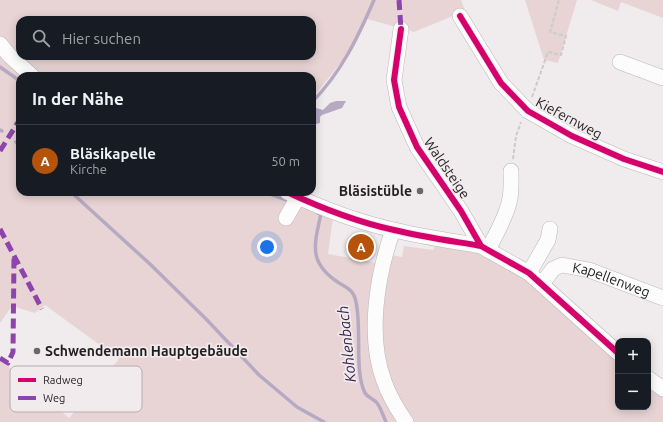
<!DOCTYPE html>
<html lang="de">
<meta charset="utf-8">
<style>
:root{--surface:#171b24;--page:#242831;--text:#f1f3f6;--muted:#9ea1a6;--line:#363941;--accent:#b45309}
body{margin:0;font-family:Ubuntu,sans-serif;background:var(--page);color:var(--text)}
.controls{position:absolute;right:12px;bottom:12px;display:grid;overflow:hidden;border-radius:8px;box-shadow:0 2px 10px #0003}
.controls button{width:36px;height:36px;display:grid;place-items:center;padding:0;border:0;border-bottom:1px solid var(--line);background:var(--surface);color:var(--text);font:20px sans-serif}
.you{position:absolute;left:267px;top:247px;width:14px;height:14px;margin:-10px;border:3px solid #fff;border-radius:50%;background:#1a73e8;box-shadow:0 0 0 6px #1a73e833}
.badge{display:grid;place-items:center;width:26px;height:26px;border-radius:50%;background:var(--accent);color:#fff;font-size:13px;font-weight:700}
.pin{position:absolute;translate:-50% -50%;border:2px solid #fff;box-shadow:0 1px 4px #0006}
.list{margin:0;padding:0;list-style:none}
h2{display:flex;justify-content:space-between;align-items:center;height:52px;margin:0;padding:0 16px;font-size:17px}
h2 small{font-size:13px;font-weight:400;color:var(--muted)}
.list li{display:grid;grid-template-columns:26px 1fr auto;gap:12px;align-items:center;box-sizing:border-box;height:72px;padding:0 16px;border-top:1px solid var(--line)}
.list b{display:block;font-size:15px;white-space:nowrap}
.list p{margin:0;font-size:13px;white-space:nowrap;color:var(--muted)}
.list em{font-size:13px;font-style:normal;color:var(--muted)}
.icon{flex:none;width:22px;height:22px;fill:none;stroke:currentColor;stroke-width:2;stroke-linecap:round;stroke-linejoin:round}
.map{position:relative;flex:none;width:663px;height:422px;overflow:hidden}
.search{position:absolute;background:var(--surface);box-shadow:0 2px 10px #0003;left:16px;top:16px;width:300px;height:44px;display:flex;align-items:center;gap:10px;box-sizing:border-box;padding:0 14px;border-radius:12px;color:var(--muted);font-size:15px}
.panel{position:absolute;background:var(--surface);box-shadow:0 2px 10px #0003;left:16px;top:72px;width:300px;height:124px;border-radius:12px}
.map>svg:first-child{display:block}
.green{fill:#e8d4d4;fill-rule:evenodd}
.water{fill:#b6aac3}
.lines{fill:none;stroke-linecap:round;stroke-linejoin:round}
.stream{stroke:#b6aac3;stroke-width:3.5}
.minor-casing{stroke:#bab7b9;stroke-width:16}
.path{stroke:#cbcbcb;stroke-width:2;stroke-dasharray:4 2;stroke-linecap:butt}
.minor{stroke:#fdfcfc;stroke-width:15}
.quiet{stroke:#8e44ad;stroke-width:5;stroke-dasharray:10 5;stroke-linecap:butt}
.cycleway-casing{stroke:#f1ebee;stroke-width:8}
.cycleway{stroke:#d6006c;stroke-width:6}
.poi-dot{fill:#696768;stroke:#f1ebee;stroke-width:1.5}
.labels{text-anchor:middle;stroke-width:3.5;stroke-linejoin:round;paint-order:stroke}
.street-label{font-size:14px;fill:#211f20;stroke:#f1ebee}
.poi-label{font-size:14px;font-weight:bold;fill:#211f20;stroke:#f1ebee;text-anchor:end}
.water-label{font-size:15px;font-style:italic;fill:#3b2451;stroke:#f1ebee}
.key{fill:#f1ebee;stroke:#b3aeb0;stroke-width:1}
.key-label{font-size:11px;fill:#211f20}
</style>
<div class="map">
<svg width="663" height="422" viewBox="0 0 663 422">
<rect width="100%" height="100%" fill="#f0ecee"/>
<path class="green" d="M0 0H461L465 11 414 32 364 18 354 46 319 90 312 96V76H41L0 36ZM20 20H312V56H20Z
M525 0H577L558 63 544 60Z
M591 0H663V18L621 2 618 11Z
M0 44 32 76H20V192H276L333 218 328 254 383 264 385 254 402 257 404 246 433 250 436 244 483 252 524 278 618 361V407H648V386L663 397V422H0V359L69 418 119 359 45 305 35 313 12 306 0 323Z"/>
<path class="water" d="M336 101H346L342 108 322 115 320 117V123L312 125V109L316 108 323 110 330 103Z"/>
<g class="lines">
<path class="stream" d="M0 67 20 81
M312 102C341 73 358 37 374 0
M0 130 2 131
M16 142 20 146
M71 192 151 265 207 320 259 375 297 407 324 422
M265 192 292 202
M318 213 321 214C314 245 308 263 339 283 348 288 354 291 356 302 362 329 354 371 365 393 368 398 374 399 377 403 381 408 383 416 386 422"/>
<defs>
<g id="minor">
<path d="M460 16 501 83 528 111 572 136 624 159 663 172"/>
<path d="M401 29 394 80 399 107 417 147 461 211 481 246"/>
<path d="M0 44 10 56 32 76"/>
<path d="M620 62 663 78"/>
<path d="M287 192C321 208 357 222 394 230 423 237 452 241 481 246L488 250 529 273 618 353"/>
<path d="M286 218 298 197"/>
<path d="M393 230C377 275 367 336 384 381 389 396 397 409 406 422"/>
<path d="M488 250C496 234 505 219 509 203 512 192 511 182 511 171"/>
<path d="M529 273 548 240 550 229"/>
<path id="s1" d="M542 284 553 269 562 265 589 270 663 298"/>
<path d="M648 378 663 389"/>
</g>
</defs>
<use href="#minor" class="minor-casing"/>
<path class="path" d="M532 97 548 52 561 55 566 36 550 32 559 0
M513 159 516 136 521 122"/>
<use href="#minor" class="minor"/>
<path class="quiet" d="M399 0 401 29
M0 151 20 119
M0 229 42 309
M0 358 8 363 13 352 14 257"/>
<defs>
<path id="cycleway" d="M460 16 501 83 528 111 572 136 624 159 663 172
M401 29 394 80 399 107 417 147 461 211 481 246
M287 192C321 208 357 222 394 230 423 237 452 241 481 246L488 250 529 273 618 353"/>
</defs>
<use href="#cycleway" class="cycleway-casing"/>
<use href="#cycleway" class="cycleway"/>
</g>
<g class="poi-dot">
<circle cx="420" cy="191" r="4"/>
<circle cx="37" cy="351" r="4"/>
</g>
<g class="labels">
<g class="street-label">
<text transform="translate(569 118) rotate(28)" y="5">Kiefernweg</text>
<text transform="translate(447 168) rotate(56)" y="5">Waldsteige</text>
<text dy="5" stroke="none"><textPath href="#s1" startOffset="80">Kapellenweg</textPath></text>
</g>
<g class="poi-label">
<text x="412" y="196">Bläsistüble</text>
<text x="45" y="356" text-anchor="start">Schwendemann Hauptgebäude</text>
</g>
<g class="water-label">
<text transform="translate(347 344) rotate(-96)" y="5">Kohlenbach</text>
</g>
</g>
<rect x="10" y="366" width="132" height="46" rx="6" class="key"/>
<rect x="18" y="378" width="18" height="4" fill="#d6006c"/>
<rect x="18" y="396" width="18" height="4" fill="#8e44ad"/>
<g class="key-label">
<text x="43" y="384">Radweg</text>
<text x="43" y="402">Weg</text>
</g>
</svg>
<div class="controls">
<button>+</button>
<button>−</button>
</div>
<div class="you"></div>
<div class="pin badge" style="left:361px;top:247px">A</div>
<div class="search"><svg class="icon" aria-label="search" viewBox="0 0 24 24"><circle cx="10" cy="10" r="6"/><path d="M15 15l6 6"/></svg>Hier suchen</div>
<section class="panel">
<h2>In der Nähe<small></small></h2>
<ul class="list">
<li><span class="badge">A</span><div><b>Bläsikapelle</b><p>Kirche</p></div><em>50 m</em></li>
</ul>
</section>
</div>
